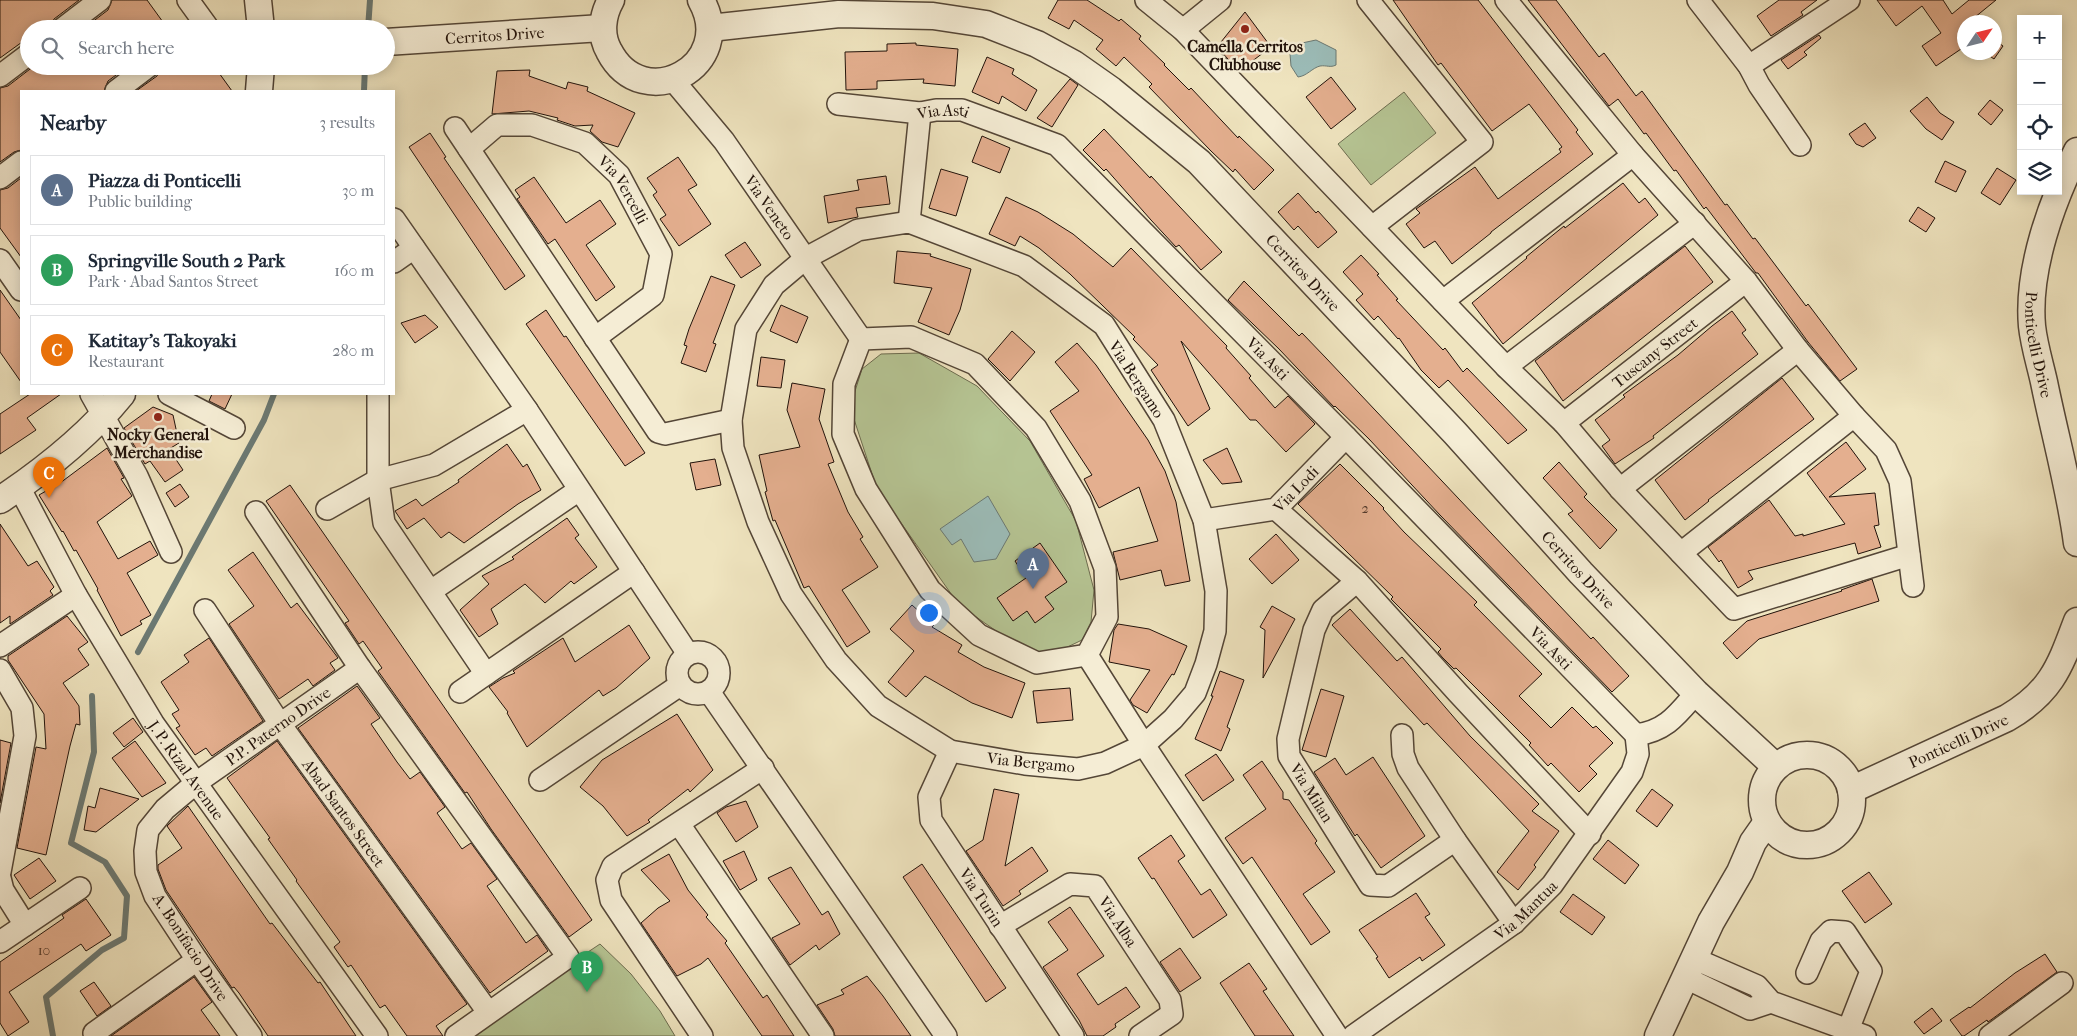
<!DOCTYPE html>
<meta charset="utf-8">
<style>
:root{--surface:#fff;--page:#f2f2f3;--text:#1f2937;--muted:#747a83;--line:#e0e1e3;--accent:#8f2418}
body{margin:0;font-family:"IM FELL French Canon",serif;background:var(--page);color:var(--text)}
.controls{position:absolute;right:15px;top:15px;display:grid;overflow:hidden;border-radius:0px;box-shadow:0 2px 12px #0003}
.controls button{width:45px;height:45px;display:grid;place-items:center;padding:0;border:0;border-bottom:1px solid var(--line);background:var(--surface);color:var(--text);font:25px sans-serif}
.compass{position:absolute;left:1957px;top:15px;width:45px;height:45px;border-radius:50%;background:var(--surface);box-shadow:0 2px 12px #0003;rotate:55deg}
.you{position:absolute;left:928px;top:612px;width:18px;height:18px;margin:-12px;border:4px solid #fff;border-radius:50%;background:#1a73e8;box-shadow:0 0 0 8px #1a73e833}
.badge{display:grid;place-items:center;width:32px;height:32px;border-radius:50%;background:var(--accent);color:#fff;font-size:16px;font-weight:700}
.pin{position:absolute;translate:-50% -41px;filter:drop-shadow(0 1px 2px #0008)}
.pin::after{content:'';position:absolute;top:26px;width:18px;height:15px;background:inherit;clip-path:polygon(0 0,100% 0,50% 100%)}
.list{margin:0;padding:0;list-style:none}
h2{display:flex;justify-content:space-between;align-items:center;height:65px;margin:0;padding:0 20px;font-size:21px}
h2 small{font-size:16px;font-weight:400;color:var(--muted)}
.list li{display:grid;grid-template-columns:32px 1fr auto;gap:15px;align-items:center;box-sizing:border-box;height:70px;margin:0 10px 10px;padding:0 10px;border:1px solid var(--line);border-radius:0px}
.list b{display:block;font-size:19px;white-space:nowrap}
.list p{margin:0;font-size:16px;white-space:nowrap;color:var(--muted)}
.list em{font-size:16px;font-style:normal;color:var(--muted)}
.icon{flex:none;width:28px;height:28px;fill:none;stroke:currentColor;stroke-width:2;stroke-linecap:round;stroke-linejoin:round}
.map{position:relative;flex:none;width:2077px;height:1036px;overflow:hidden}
.search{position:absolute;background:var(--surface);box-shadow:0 2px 12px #0003;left:20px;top:20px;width:375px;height:55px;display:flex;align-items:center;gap:12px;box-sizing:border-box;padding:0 18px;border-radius:28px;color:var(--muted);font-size:19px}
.panel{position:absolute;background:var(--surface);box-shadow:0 2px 12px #0003;left:20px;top:90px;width:375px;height:305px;border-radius:0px}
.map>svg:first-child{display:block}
.green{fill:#b6c594;stroke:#6c6c4f}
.water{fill:#9cbdb9;stroke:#6b7973}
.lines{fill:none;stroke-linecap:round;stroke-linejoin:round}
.stream{stroke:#6b7973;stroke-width:6}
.building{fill:#e4af8f;stroke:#21120a}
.minor-casing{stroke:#544637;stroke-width:24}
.tertiary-casing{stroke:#544637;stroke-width:29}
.minor{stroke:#f5edd5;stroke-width:21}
.tertiary{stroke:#f5edd5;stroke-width:26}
.poi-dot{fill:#8f2418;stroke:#f5edd5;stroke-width:2}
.labels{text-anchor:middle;stroke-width:5;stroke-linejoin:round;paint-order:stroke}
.number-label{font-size:14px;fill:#52392b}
.street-label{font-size:16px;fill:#21120a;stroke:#f5edd5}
.poi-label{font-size:16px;font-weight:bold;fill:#21120a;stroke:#f5edd5}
</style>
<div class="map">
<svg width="2077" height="1036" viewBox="0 0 2077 1036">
<rect width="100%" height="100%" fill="#efe4bf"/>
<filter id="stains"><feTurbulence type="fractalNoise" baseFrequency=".004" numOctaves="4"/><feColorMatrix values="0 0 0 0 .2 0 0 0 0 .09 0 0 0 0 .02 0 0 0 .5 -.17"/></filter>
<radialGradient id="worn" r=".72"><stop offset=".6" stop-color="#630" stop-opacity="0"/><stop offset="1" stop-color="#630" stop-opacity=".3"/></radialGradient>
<path class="green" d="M1404 92 1436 133 1371 185 1338 144Z
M919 353 977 386 1030 441 1076 521 1094 590 1091 622 1082 640 1053 654 1022 649 959 605 877 489 850 407 862 369 881 354Z
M600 944 631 974 660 1011 675 1036H466L498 1012Z"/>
<path class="water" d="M1316 40 1336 50V65C1330 68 1327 65 1320 66 1312 68 1307 76 1298 77L1291 66 1290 54 1302 43Z
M988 496 1010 534 996 559 974 562 961 539 952 545 940 529Z"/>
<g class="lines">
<path class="stream" d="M368 29 370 0
M364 91 365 66
M138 652 264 420 274 394
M53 1036 46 997 102 950 124 938 127 896 105 862 71 843 94 752 92 696"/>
</g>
<path class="building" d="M0 0H79L54 19 50 29H29V37L0 58Z
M112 0H147L168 29H83L108 10Z
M1058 0H1087L1119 21 1121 19 1141 36 1139 39 1165 64 1164 65 1189 90 1191 88 1238 138 1239 136 1274 170 1254 190 1235 169 1233 172 1211 151 1149 87 1152 84 1124 57 1116 66 1096 49 1103 40 1074 20 1069 29 1048 18Z
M1393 0H1478L1578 130 1576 132 1593 154 1491 232V233L1452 264 1435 241 1424 248 1406 224 1420 213 1416 209 1475 167 1498 199 1561 152 1559 149 1562 147 1529 104 1492 131 1441 63 1438 65Z
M1528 0H1556L1599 57 1604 53 1636 96 1642 91 1725 205 1727 204 1753 239 1755 238 1806 306 1808 304 1857 369 1840 381 1808 342 1758 273H1756L1706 207 1704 209 1676 170 1674 171 1646 133 1644 134 1618 99 1609 106Z
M1779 0H1817L1801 12 1803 15 1771 36 1757 16Z
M1877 0H1943L1952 14 1969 0H1996L1969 22H1964V49L1962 51 1961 49 1936 66 1922 46 1941 33 1922 6 1896 26Z
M1245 12 1271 47 1239 71 1217 47Z
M1819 35 1821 38 1804 52 1807 55 1788 69 1781 60Z
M1994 40 2003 46 1994 59 1984 52H1994Z
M916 43V45L958 49 955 86 923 83 924 79 877 81V89L846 90 845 52 887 51V44Z
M987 57 1014 69 1012 74 1037 90 1026 111 1002 96 999 104 972 92Z
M34 66H128L108 81 104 91H21V150L14 152 0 162V88L8 86Z
M161 66H214L232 91H136L157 76Z
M530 70 529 76 566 89 568 82 588 87 587 91 635 113 618 147 602 142 590 131 593 125 575 126 557 120 558 118 529 111 492 114 497 71Z
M1331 77 1356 109 1331 129 1306 97Z
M1070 79 1078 85 1052 127 1037 118Z
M1927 97 1940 113 1954 122 1942 140 1926 129 1910 111Z
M1990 100 2003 110 1991 125 1978 114Z
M1865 123 1876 138 1863 147 1856 144 1849 134Z
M1104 129 1150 178 1151 176 1222 252 1201 270 1179 245 1176 247 1151 220 1106 169 1104 171 1083 150Z
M430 133 446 157 444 158 525 276 505 290 409 147Z
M982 136 1010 148 1000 173 972 162Z
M678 157 697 185 688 190 711 224 679 246 660 219 666 215 653 195 657 192 647 178Z
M1945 161 1966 171 1956 192 1935 182Z
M1997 168 2016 180 2000 205 1981 193Z
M941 169 968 177 956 216 929 208Z
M886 176 890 204 856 208 858 217 828 223 824 196 859 190 857 180Z
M534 177 566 223 600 200 616 224 586 245 615 287 596 301 555 239 548 244 517 199 520 197 515 190Z
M21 178V257L0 228V190L8 188Z
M1623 183 1639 203 1645 198 1658 215 1503 344 1472 303 1527 258 1526 257 1548 239 1564 226 1565 228Z
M1298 193 1316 213 1318 211 1337 232 1318 248 1298 226 1294 230 1278 212Z
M1006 197 1038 212 1073 234 1113 267 1131 248 1227 346 1226 348 1251 376 1249 378 1275 408 1288 396 1315 424 1286 452 1256 420H1250L1181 341 1210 409 1188 426 1151 370 1158 365 1133 339 1135 337 1070 274 1039 248 1020 236 1015 246 989 234Z
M1918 207 1935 218 1926 232 1909 221Z
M745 242 761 265 741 278 725 255Z
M1685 246 1713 282 1563 401 1535 361Z
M897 251 931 254 930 256 971 269 960 310 949 335 918 322 932 288 894 283Z
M1361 255 1379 274 1377 275 1398 299 1396 300 1443 350 1445 348 1463 372 1467 368 1527 430 1508 444 1448 380 1439 388 1421 370 1399 338 1398 339 1378 316 1374 320 1356 300 1363 294 1343 272Z
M711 276 735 285 713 343 716 344 706 372 681 363 687 346 684 345 689 329Z
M1244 281 1299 336 1302 333 1326 358 1591 639 1593 637 1629 676 1612 692 1440 515 1369 439 1335 406 1334 407 1279 349 1228 300Z
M0 290 21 320V382L0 352Z
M781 305 808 317 797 343 770 331Z
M546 310 564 337 566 336 645 453 625 466 526 324Z
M1732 311 1746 330 1742 333 1758 354 1653 436 1654 438 1615 464 1602 446 1610 440 1595 420 1625 397 1623 395 1678 355 1712 326Z
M425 315 438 327 415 343 401 323Z
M1012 331 1035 352 1010 381 988 359Z
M1077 343 1096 365 1148 440 1165 471 1176 502 1190 581 1165 586 1161 570 1120 580 1113 552 1158 541 1139 487 1099 508 1084 479 1092 475 1050 411 1079 391 1055 362Z
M761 357 785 360 781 388 757 386Z
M1782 378 1814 419 1708 500 1709 501 1685 520 1655 480Z
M792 383 825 389 819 419 834 462 828 464 848 512 863 537 860 539 878 567 842 590 870 632 847 647 809 586 804 588 775 520 773 521 765 492 767 491 759 455 800 447 787 410Z
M30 394H61L27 418 36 430 0 454V414Z
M212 394H232L225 409 209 401Z
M153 407 173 415 179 443 169 449 183 470 165 482 150 461 145 464 124 428Z
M1846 442 1866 469 1829 497 1875 493 1879 525 1874 526 1881 547 1858 554 1855 543 1748 571 1753 579 1738 588 1721 560 1719 562 1708 547 1769 500 1795 536 1803 534V536L1845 524 1807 473Z
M507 444 523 467 527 464 541 490 518 504 464 543 449 532 441 538 424 518 407 529 395 511 416 499 422 506 459 482 458 480Z
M107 448 124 478 121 479 132 496 97 522 118 559 150 541 158 555 127 573 151 615 140 621 142 624 121 636 97 590 98 589 76 550 74 551 63 531 62 532 39 495 60 483Z
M1227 448 1242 482 1222 484 1203 460Z
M715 459 721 485 696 490 690 463Z
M1559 462 1587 494 1584 497 1617 530 1600 549 1568 514 1573 511 1543 478Z
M1340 464 1384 508 1383 509 1404 532 1477 602 1474 605 1542 674 1519 696 1551 728 1572 707 1593 728 1596 726 1613 743 1589 766 1597 774 1579 792 1551 763 1548 766 1529 745 1531 743 1456 668 1454 669 1442 657 1438 652 1441 649 1391 599 1393 597 1298 504Z
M180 484 189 497 175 507 166 493Z
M290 485 592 920 569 937 491 829 467 792 465 793 378 671 382 668 363 641 359 644 345 623 349 621 266 501Z
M567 518 579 535 575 538 597 567 574 584 571 581 545 603 525 584 491 609 498 624 479 637 460 610 489 584 482 576 514 559 512 557Z
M0 524 28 566 37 561 54 587 50 591 53 595 10 624V616L0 623Z
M1276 534 1299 560 1272 584 1249 559Z
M1040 543 1067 582 1045 597 1054 609 1035 623 1027 611 1013 621 997 598 1026 578 1015 561Z
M253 552 291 608 297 603 338 658 330 663 335 670 313 686 308 679 279 699 229 624 254 606 228 570Z
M1872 579 1879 601 1759 639 1737 659 1723 643 1747 621 1842 591 1841 590Z
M912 605 934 625 932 627 962 645 958 652 984 667 1025 683 1012 718 972 703 925 676 906 697 888 682 914 651 890 629Z
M1272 606 1295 619 1263 678 1265 630 1260 627Z
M1350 609 1397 661 1402 657 1470 736 1539 804 1532 811 1559 831 1534 865 1536 867 1518 890 1497 872 1529 831 1427 723 1424 725 1332 625Z
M67 616 88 642 78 649 89 665 63 683 79 706 80 725 76 724 70 746 46 855 17 848 36 747 46 749 44 714 8 660V656Z
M1118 624 1149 629 1187 646 1174 675 1172 674 1147 713 1133 705 1130 700 1150 670 1109 662 1114 630Z
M629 625 650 658 616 688 603 696 599 690 527 747 507 713 508 712 489 687 503 678 515 673 513 671 563 638 575 662Z
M209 638 263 721 212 756 206 748 195 755 176 728 180 726 172 714 179 710 161 682 189 662 184 655Z
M1220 671 1244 680 1227 727 1230 729 1221 751 1195 739 1213 696H1211Z
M357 686 380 718 371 724 397 762 410 779 420 772 445 807 437 813 462 849 471 843 497 879 487 886 526 943 537 935 548 951 490 993 298 728Z
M1070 688 1073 720 1037 723 1033 691Z
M1321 689 1344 696 1326 757 1302 750Z
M677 714 713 770 690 792 688 789 648 820 650 822 627 836 603 806 580 787 602 760Z
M133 718 143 732 124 747 113 733Z
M0 740 11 743 0 803Z
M135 741 166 783 142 797 112 758Z
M277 741 467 1004 436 1026 443 1036H407L385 1005 380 1008 351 965 348 967 334 947 340 942 296 881 297 880 268 839 270 838 227 778Z
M1216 754 1234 780 1203 801 1185 775Z
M1373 757 1425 836 1381 868 1357 834 1355 836 1314 772 1335 758 1346 775Z
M1262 761 1283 792V799L1289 800 1317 841 1315 843 1335 872 1303 894 1330 932 1311 945 1252 857 1243 864 1225 838 1266 809 1243 775Z
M100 788 139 799 96 832 84 830 88 806 95 808Z
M994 789 1019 794 1005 866 1032 847 1048 871 1019 891 1021 894 1003 906 966 851 983 840Z
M1652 789 1673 805 1657 827 1636 811Z
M746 801 758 827 736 842 717 813 726 807Z
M188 806 270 924 272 923 318 983 320 982 356 1036H268L239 993 234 987 232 988 166 890 158 869V865L182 848 167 826Z
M1171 835 1185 856 1178 861 1201 895 1210 889 1227 915 1193 938 1154 878 1152 879 1138 858Z
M1608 840 1639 865 1625 884 1593 859Z
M744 851 757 880 740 890 723 861Z
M669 854 688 890 708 915 706 917 727 941 725 943 763 998 767 995 794 1036H762L708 958 701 964 677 976 641 923 658 908 670 901 641 870Z
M39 858 56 881 30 899 14 875Z
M922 864 1006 988 986 1002 903 877Z
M791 867 822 915 828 911 840 934 819 950 816 945 790 965 772 938 800 924 768 878Z
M1869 872 1892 904 1865 923 1842 891Z
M1416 893 1430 914 1425 917 1445 945 1422 961 1420 957 1389 978 1376 958 1378 957 1359 930Z
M1573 894 1605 917 1592 935 1560 912Z
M86 899 111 935 86 951 81 944 9 992 29 1022 8 1036 0 1023V962L64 918 62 915Z
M1070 907 1104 956 1077 974 1098 1005 1126 987 1140 1007 1115 1024 1116 1027 1103 1036H1087L1079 1020 1043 967 1068 950 1048 922Z
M1180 948 1201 978 1180 992 1160 962Z
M2045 954 2057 972 1988 1022 1987 1020 1964 1036H1962L1950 1020 1969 1007 1970 1008 2015 973Z
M1249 963 1267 989 1263 991 1294 1036H1255L1220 983Z
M867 976 883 996 911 1036H835L833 1029 817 1005 844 994 841 990Z
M194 977 212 1002 201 1010 220 1036H111Z
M94 982 111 1006 97 1016 80 991Z
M1932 1008 1942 1021 1924 1034 1914 1022Z"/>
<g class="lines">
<defs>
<g id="minor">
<path d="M188 0 209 29"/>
<path d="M1146 0 1183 30 1506 367 1564 423 1620 489 1734 609 1909 555"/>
<path d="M1368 0 1482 142 1372 227"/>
<path d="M1506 0 1633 155 1746 281 1798 350 1854 416 1886 450 1900 481 1913 586"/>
<path d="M1698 0 1749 66 1759 85 1800 145"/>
<path d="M62 29 100 0"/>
<path d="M1183 30 1220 0"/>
<path d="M1749 66 1849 0"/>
<path d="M0 76 29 54"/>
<path id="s1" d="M673 80 724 141 861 339"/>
<path d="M116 91 149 66"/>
<path id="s2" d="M838 104 920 113 936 110H962L1057 145 1346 437 1636 735"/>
<path d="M455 128 658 432 665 434 731 420"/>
<path id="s3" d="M469 149 497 125H532L585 143 619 175 661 254 653 295 595 338"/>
<path d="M0 178 21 162"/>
<path d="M394 219 527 410 688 654"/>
<path d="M909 222 1024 266 1104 325 1164 420 1204 520 1216 591 1215 631 1206 664 1195 693 1173 719 1144 745 1105 763 1078 769 1025 764 950 751 878 706 836 660 791 594 758 522 733 448 731 420 746 329 774 285 806 258 858 230Z"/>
<path d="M909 222 920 113"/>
<path d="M0 260 21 290"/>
<path d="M394 262 414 248"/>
<path d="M1443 301 1633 155"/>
<path d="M911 337 975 364 1036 428 1080 501 1105 568 1107 617 1087 655 1037 663 979 635 930 590 866 489 843 434 844 384 861 339Z"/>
<path d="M1506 367 1695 223"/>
<path d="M91 394 137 476 171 552"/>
<path d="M169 394 234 428"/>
<path d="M378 394V480L384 523 486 674"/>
<path id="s4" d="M1564 423 1746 281"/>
<path id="s5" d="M19 487 76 595 153 723 377 1036"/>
<path d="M1620 489 1798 350"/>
<path d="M327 509 378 480 434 465 527 410"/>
<path d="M1276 509 1357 581 1458 693 1590 834"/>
<path d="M256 512 360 668 568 957 456 1036"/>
<path id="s6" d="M1204 520 1276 509 1346 437"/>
<path d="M1681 553 1854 416"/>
<path id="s7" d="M1357 581 1323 610 1314 630 1288 739 1289 756 1370 885 1388 886 1455 840"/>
<path d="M431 591 579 490"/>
<path id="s8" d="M205 610 280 724 488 1012"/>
<path d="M0 646 76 595"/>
<circle cx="698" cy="673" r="21"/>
<path d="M1087 655 1144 745 1337 1036"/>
<path d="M0 670 22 708 25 736 0 872"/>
<path d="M460 692 634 572"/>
<path d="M710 693 946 1036"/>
<path d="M1402 735 1403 754 1408 768 1455 840 1514 923"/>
<path d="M1636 735C1666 731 1677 715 1696 693"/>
<path id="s9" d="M950 751 929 797 931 820 1073 1036"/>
<path d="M540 780 680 685"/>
<path d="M679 824 823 1036"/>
<path d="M0 878 3 890 25 925"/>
<path id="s10" d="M1000 926 1070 884 1095 886 1170 1000 1172 1014 1140 1036"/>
<path d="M0 942 80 888"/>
<path d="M1695 959 1757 986 1771 1002 1865 1036"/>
<path d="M1807 973 1821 941 1831 931 1845 932 1871 971 1848 1030"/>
<path d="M1686 978 1750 1009 1771 1002"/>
<path d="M94 1033 197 960"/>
<path id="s11" d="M251 1036 197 960 155 896 146 872 145 851 148 830 165 809 196 783 360 668"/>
<path d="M702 1036 611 900 607 880 613 866 763 768"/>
<path id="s12" d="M1353 1036 1514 923 1552 885 1632 772 1638 754 1636 735"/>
<path d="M1990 1036 2062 983"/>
</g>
<g id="tertiary">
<path d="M258 0 261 29"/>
<path d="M611 0C602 16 600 35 609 51 643 117 738 65 701 0"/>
<path id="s13" d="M710 28 839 14 933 16 986 24 1037 44 1074 64 1111 90 1199 162 1455 433 1581 573 1696 693 1776 767"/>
<path id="s14" d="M386 42 602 28"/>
<path d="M259 91 261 66"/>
<path id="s15" d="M2077 151C2052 201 2027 269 2032 326 2034 345 2040 364 2044 382 2055 436 2070 489 2077 543"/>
<path d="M0 500C45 470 88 436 122 394"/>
<circle cx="1807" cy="800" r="45"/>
<path id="s16" d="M1851 790 2007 718C2052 692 2060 666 2077 621"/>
<path d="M1658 1036 1711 922 1740 872 1753 842 1767 822"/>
</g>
</defs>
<use href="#minor" class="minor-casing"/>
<use href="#tertiary" class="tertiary-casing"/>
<use href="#minor" class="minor"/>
<use href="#tertiary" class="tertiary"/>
</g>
<g class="poi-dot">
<circle cx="1245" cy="29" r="5"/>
<circle cx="158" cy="417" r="5"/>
</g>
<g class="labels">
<g class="number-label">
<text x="1365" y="513">2</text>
<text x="44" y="955">10</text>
</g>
<g class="street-label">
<text dy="6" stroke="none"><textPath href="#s14" startOffset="109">Cerritos Drive</textPath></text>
<text dy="6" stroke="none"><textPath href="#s2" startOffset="106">Via Asti</textPath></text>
<text dy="6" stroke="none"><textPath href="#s3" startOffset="189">Via Vercelli</textPath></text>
<text dy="6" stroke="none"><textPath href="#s1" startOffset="160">Via Veneto</textPath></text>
<text dy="6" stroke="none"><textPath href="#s13" startOffset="685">Cerritos Drive</textPath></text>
<text dy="6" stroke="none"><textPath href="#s15" startOffset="202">Ponticelli Drive</textPath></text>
<text dy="6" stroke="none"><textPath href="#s4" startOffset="115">Tuscany Street</textPath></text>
<text dy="6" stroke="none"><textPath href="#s2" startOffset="526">Via Asti</textPath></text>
<text transform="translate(1137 379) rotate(57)" y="6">Via Bergamo</text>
<text dy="6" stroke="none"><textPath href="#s6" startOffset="101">Via Lodi</textPath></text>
<text dy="6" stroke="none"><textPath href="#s13" startOffset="1090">Cerritos Drive</textPath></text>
<text dy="6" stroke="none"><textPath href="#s2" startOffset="931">Via Asti</textPath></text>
<text dy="6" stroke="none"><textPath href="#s11" startOffset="405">P.P. Paterno Drive</textPath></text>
<text dy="6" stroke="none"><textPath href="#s16" startOffset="118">Ponticelli Drive</textPath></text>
<text transform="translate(1031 762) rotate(6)" y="6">Via Bergamo</text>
<text dy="6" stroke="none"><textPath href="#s5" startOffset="329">J. P. Rizal Avenue</textPath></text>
<text dy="6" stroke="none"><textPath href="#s7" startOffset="239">Via Milan</textPath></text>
<text dy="6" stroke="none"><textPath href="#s8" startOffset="246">Abad Santos Street</textPath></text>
<text dy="6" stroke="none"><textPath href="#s9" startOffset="166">Via Turin</textPath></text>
<text dy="6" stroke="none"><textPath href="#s12" startOffset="214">Via Mantua</textPath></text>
<text dy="6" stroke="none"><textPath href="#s10" startOffset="149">Via Alba</textPath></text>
<text transform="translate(191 947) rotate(57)" y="6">A. Bonifacio Drive</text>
</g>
<g class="poi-label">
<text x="1245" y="52">Camella Cerritos<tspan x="1245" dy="18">Clubhouse</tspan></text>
<text x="158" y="440">Nocky General<tspan x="158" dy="18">Merchandise</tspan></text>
</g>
</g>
<rect width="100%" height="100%" filter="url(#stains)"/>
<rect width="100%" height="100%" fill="url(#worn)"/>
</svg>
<div class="controls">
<button>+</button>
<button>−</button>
<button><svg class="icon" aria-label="locate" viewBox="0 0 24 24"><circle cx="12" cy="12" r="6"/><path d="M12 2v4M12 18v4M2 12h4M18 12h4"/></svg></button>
<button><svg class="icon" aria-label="layers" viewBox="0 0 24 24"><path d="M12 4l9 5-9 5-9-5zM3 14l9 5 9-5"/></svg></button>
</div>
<svg class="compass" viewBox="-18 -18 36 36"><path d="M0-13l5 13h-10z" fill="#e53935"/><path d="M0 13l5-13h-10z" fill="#747a83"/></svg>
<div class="you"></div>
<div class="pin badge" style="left:1033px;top:589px;background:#5c6f8a">A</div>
<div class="pin badge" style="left:587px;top:992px;background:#2e9e5b">B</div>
<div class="pin badge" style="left:49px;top:498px;background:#e8710a">C</div>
<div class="search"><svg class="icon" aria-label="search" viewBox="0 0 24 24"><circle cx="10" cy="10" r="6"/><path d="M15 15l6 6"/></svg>Search here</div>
<section class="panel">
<h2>Nearby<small>3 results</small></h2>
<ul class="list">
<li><span class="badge" style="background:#5c6f8a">A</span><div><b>Piazza di Ponticelli</b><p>Public building</p></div><em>30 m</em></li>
<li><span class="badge" style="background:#2e9e5b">B</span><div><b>Springville South 2 Park</b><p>Park · Abad Santos Street</p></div><em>160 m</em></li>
<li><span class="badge" style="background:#e8710a">C</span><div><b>Katitay's Takoyaki</b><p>Restaurant</p></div><em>280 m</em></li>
</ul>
</section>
</div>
